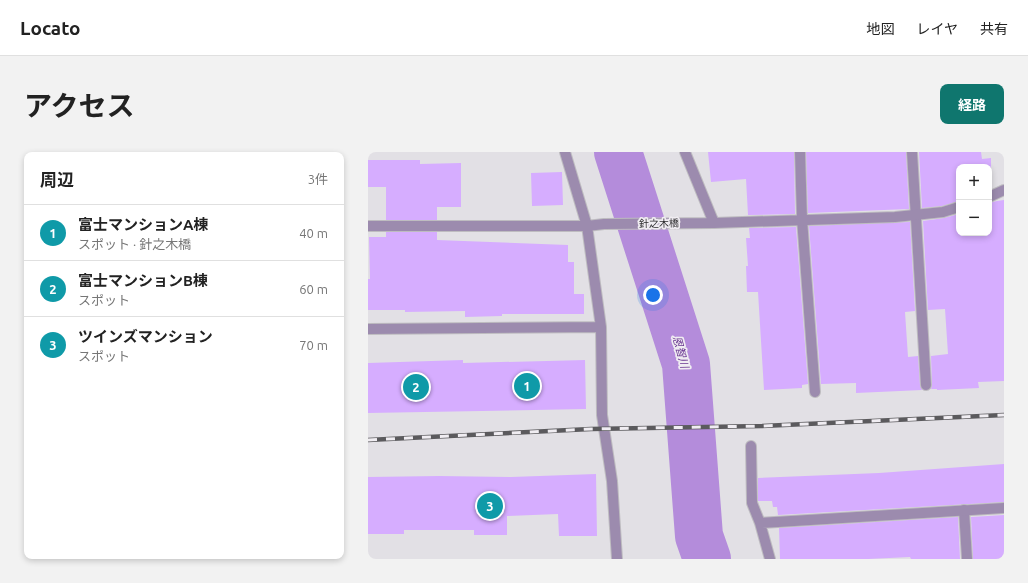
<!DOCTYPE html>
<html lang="ja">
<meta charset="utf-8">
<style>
:root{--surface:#fff;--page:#f2f2f2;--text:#222;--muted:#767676;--line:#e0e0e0;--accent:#0f766e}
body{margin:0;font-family:Ubuntu,"Noto Sans JP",sans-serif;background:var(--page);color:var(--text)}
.controls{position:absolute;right:12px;top:12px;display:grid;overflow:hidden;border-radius:8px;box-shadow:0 2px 6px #0003}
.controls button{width:36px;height:36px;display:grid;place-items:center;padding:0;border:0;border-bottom:1px solid var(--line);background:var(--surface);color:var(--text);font:20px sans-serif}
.you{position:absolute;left:285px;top:143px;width:14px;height:14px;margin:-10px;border:3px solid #fff;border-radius:50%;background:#1a73e8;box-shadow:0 0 0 6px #1a73e833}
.badge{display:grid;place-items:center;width:26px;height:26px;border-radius:50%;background:var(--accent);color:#fff;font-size:13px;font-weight:700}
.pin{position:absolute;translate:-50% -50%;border:2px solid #fff;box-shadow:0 1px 4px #0006}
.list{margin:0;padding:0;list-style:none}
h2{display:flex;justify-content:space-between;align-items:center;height:52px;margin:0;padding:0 16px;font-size:17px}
h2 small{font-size:13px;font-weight:400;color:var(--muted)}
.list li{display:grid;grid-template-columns:26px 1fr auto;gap:12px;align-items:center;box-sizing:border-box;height:56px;padding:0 16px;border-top:1px solid var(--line)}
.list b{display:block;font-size:15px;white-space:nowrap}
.list p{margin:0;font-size:13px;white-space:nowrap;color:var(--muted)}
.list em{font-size:13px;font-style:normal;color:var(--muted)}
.map{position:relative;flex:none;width:636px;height:407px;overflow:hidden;border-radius:8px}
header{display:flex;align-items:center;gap:24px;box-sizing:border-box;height:56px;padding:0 20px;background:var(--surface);border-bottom:1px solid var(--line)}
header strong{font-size:19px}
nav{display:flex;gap:22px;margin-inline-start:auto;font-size:14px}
.intro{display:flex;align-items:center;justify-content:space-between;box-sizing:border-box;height:96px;padding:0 24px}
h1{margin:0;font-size:28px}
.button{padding:10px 18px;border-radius:8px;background:var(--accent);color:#fff;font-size:14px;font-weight:700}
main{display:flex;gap:24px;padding:0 24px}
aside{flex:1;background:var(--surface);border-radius:8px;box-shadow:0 2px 6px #0003}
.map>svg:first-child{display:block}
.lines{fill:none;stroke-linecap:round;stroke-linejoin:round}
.river{stroke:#b48cdb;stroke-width:48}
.building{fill:#d6adff}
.lane-casing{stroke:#bebcc0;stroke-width:12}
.street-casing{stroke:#bebcc0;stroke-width:12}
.lane{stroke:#9c8bae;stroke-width:10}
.street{stroke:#9c8bae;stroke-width:10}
.rail-casing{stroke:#5b5a5d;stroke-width:4.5}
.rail{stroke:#f0edf2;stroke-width:3;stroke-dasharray:9;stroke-linecap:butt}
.labels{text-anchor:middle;stroke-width:3.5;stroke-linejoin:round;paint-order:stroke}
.street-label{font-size:10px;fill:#2d2c2e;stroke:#f0edf2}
.water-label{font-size:11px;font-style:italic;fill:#683490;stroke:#f0edf2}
</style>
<header>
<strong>Locato</strong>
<nav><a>地図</a><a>レイヤ</a><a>共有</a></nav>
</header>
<div class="intro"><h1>アクセス</h1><a class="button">経路</a></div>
<main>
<aside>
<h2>周辺<small>3件</small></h2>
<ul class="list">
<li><span class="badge" style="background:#0f9aa8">1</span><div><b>富士マンションA棟</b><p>スポット · 針之木橋</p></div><em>40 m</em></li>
<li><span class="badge" style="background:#0f9aa8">2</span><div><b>富士マンションB棟</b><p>スポット</p></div><em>60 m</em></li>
<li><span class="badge" style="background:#0f9aa8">3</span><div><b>ツインズマンション</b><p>スポット</p></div><em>70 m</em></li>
</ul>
</aside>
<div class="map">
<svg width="636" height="407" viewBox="0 0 636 407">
<rect width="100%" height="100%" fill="#e2e0e5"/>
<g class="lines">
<path class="river" d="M250 0 318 212 331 384 339 407"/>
</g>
<path class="building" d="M340 0H426L427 62 380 63 378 27 343 30Z
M438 0H538L541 57 440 61Z
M551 0H613L614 7 623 6V37L621 38V15H591V49L574 54 554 56Z
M0 8H52V12L93 11V55H69V68H18V35H0Z
M194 20 195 53 164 54 163 21Z
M636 48V229L610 230 611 236 569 238V237H563L564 233 563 204 580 202 577 157 560 158 555 69 576 66 591 62V81H621V51L629 49Z
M542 70 547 159 537 160 540 205 550 204 552 233 554 238 488 241V231L453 232 441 74Z
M428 75 440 232 434 233V236L396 238 390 140H379L378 114H380L378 86H382L381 76Z
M18 80H69V88L200 93V110H206V142H216V162H134V164L97 165V159L37 160V158H0V127H2L1 85H18Z
M95 208V211L217 208 218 257 0 261V211Z
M636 312V350L410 363 409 355H405L404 349H390V326L511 321Z
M228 322 229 384H191L190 362 139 364V383H106V378H36V382H0V325L71 324 143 325Z
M636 363V407H605L603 365Z
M590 365 592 407H543L542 405 500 407H412L411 376Z"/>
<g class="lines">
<defs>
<path id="lane" d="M544 0 558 233
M434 67 447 240
M596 358 599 407"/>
<path id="street" d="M197 0 219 74 233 175 234 263 244 329 249 407
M317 0 346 71
M432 0 434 67
M621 45 636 38
M0 74H219L236 72 346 71 527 65 575 60 591 55
M0 177 233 175
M383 294 384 351 392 371 402 407
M392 371 636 356"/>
</defs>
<use href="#lane" class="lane-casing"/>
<use href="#street" class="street-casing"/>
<use href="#lane" class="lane"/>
<use href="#street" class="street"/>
<defs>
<path id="rail" d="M0 288 223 277 394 274 636 263"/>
</defs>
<use href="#rail" class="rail-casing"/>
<use href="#rail" class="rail"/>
</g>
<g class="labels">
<g class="street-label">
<text transform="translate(291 71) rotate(-1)" y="4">針之木橋</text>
</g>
<g class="water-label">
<text transform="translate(313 200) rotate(75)" y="4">恩智川</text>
</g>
</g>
</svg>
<div class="controls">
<button>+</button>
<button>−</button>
</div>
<div class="you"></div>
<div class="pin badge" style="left:159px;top:234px;background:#0f9aa8">1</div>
<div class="pin badge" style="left:48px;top:235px;background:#0f9aa8">2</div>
<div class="pin badge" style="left:122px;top:354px;background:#0f9aa8">3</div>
</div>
</main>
